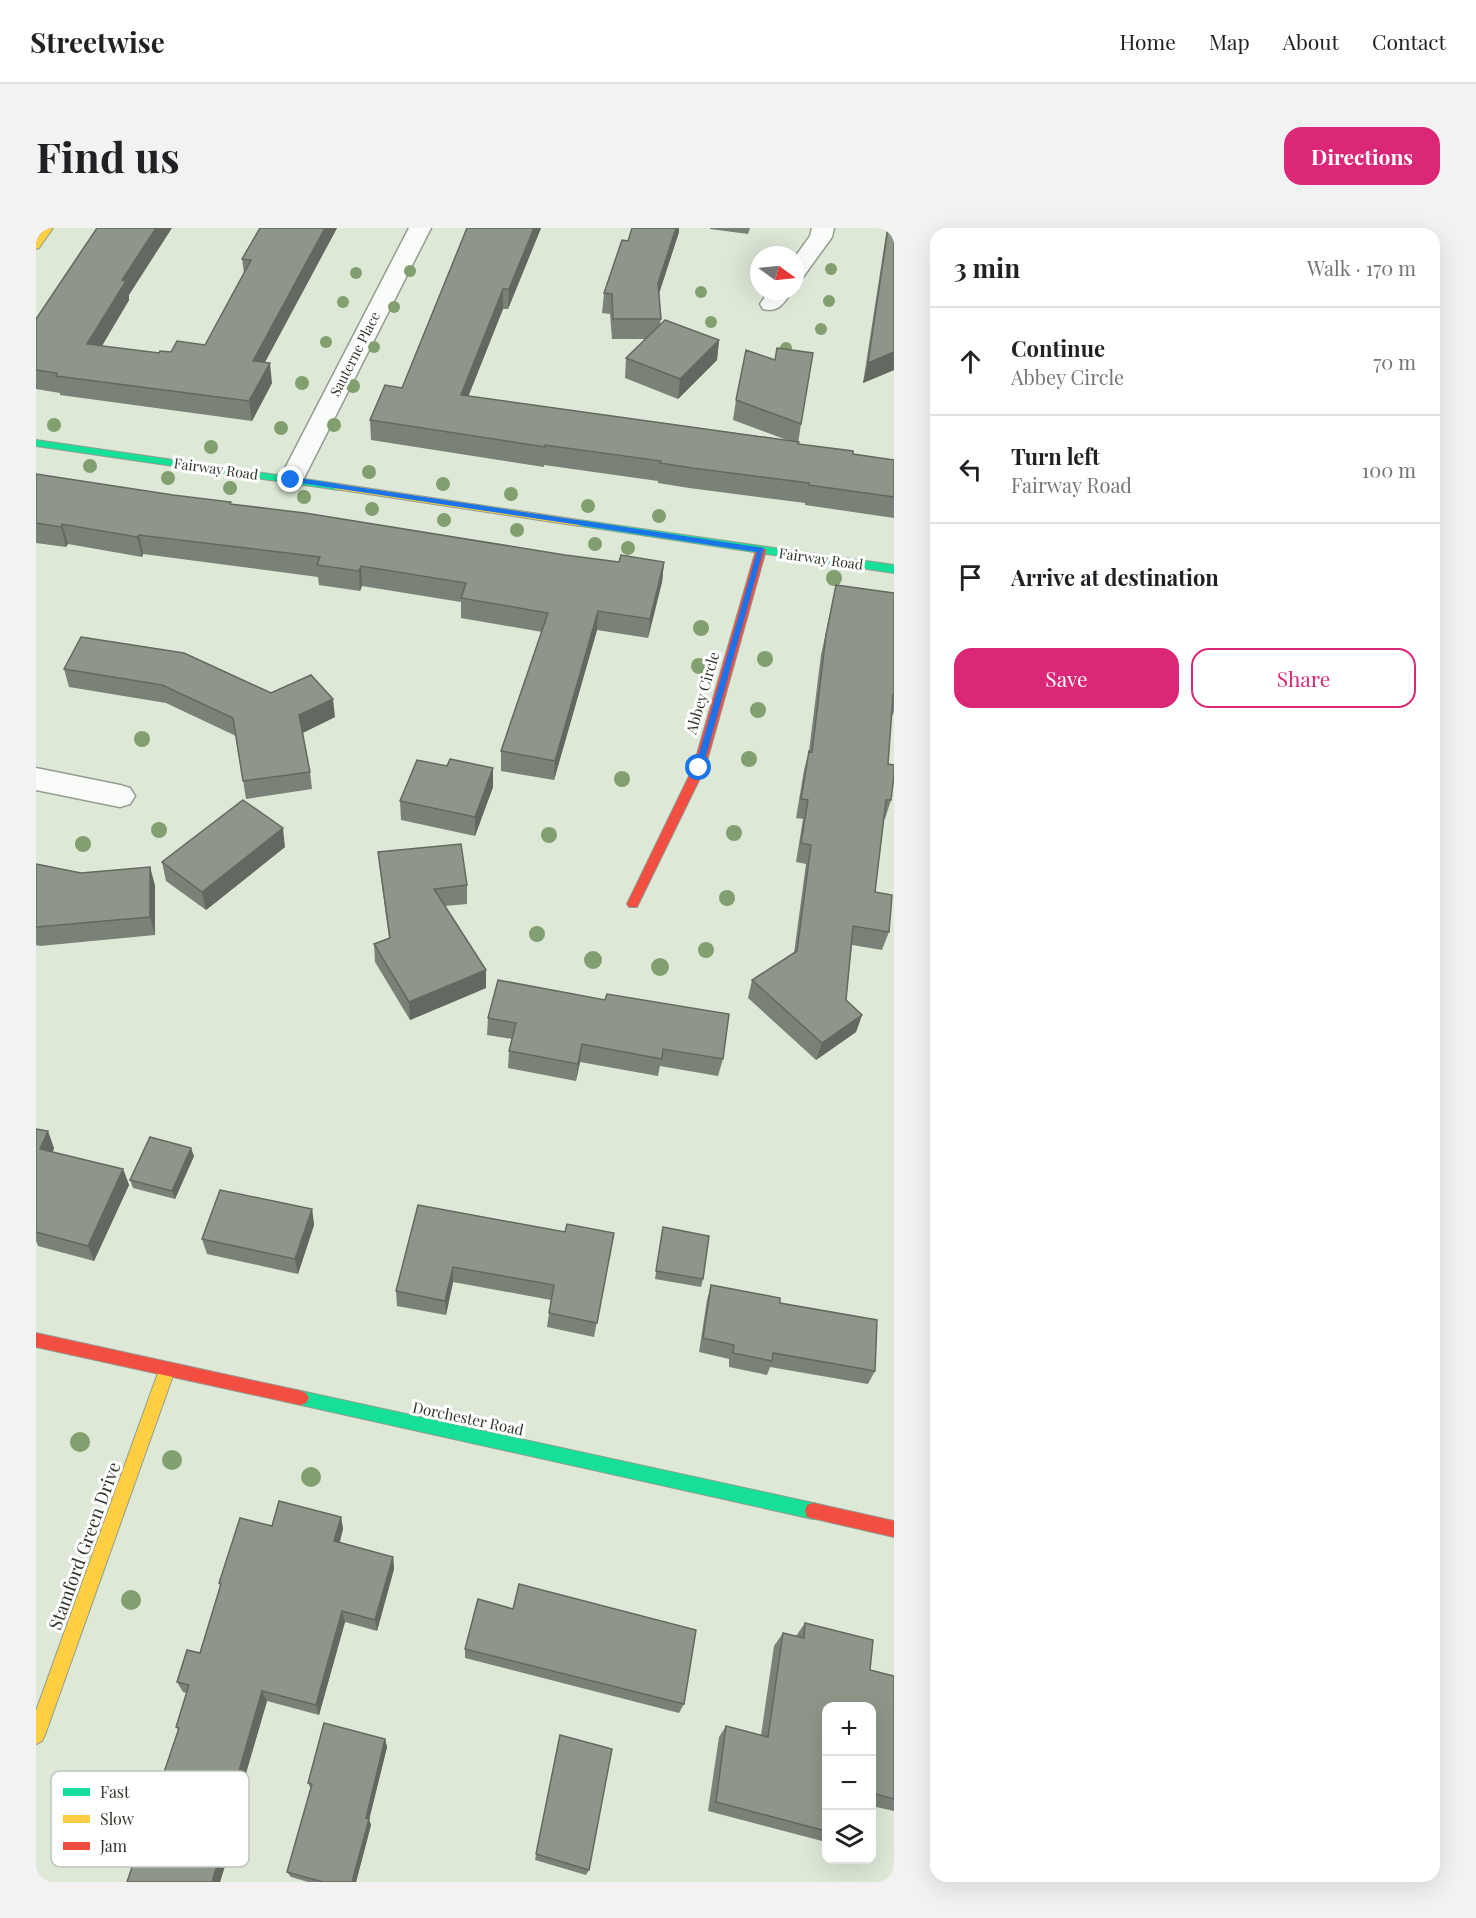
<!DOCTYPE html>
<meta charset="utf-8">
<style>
:root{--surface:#fff;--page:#f2f2f2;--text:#202124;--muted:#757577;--line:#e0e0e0;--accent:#db2777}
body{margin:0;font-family:"Playfair Display",serif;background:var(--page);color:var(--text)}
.controls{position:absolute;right:18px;bottom:18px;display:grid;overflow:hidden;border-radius:12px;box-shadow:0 6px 24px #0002}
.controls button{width:54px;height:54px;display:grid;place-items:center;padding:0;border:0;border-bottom:2px solid var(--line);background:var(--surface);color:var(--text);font:30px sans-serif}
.compass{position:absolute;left:714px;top:18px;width:54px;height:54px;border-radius:50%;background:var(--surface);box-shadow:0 6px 24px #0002;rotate:105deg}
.stop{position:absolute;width:18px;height:18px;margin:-14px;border:4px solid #1a73e8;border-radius:50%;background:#fff}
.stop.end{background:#1a73e8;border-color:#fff;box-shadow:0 2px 6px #0008}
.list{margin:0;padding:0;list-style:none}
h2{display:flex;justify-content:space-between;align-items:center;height:78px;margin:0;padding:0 24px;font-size:26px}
h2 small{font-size:20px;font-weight:400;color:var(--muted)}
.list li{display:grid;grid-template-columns:39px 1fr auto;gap:18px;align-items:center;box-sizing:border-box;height:108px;padding:0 24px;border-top:2px solid var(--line)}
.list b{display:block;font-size:22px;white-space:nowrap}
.list p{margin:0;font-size:20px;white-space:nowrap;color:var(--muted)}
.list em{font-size:20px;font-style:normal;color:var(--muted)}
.actions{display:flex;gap:12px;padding:18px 24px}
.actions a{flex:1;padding:14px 0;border:2px solid var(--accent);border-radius:18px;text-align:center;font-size:21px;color:var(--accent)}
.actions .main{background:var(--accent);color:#fff}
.icon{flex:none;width:33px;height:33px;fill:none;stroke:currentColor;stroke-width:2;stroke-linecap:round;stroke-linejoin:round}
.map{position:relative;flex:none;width:858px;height:1654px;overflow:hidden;border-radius:18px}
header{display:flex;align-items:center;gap:36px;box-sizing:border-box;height:84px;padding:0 30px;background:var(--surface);border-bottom:2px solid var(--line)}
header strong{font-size:28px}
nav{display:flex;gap:33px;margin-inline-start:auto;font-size:21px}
.intro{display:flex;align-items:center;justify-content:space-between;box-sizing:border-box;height:144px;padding:0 36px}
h1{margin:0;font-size:42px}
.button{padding:15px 27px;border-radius:18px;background:var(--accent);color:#fff;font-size:21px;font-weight:700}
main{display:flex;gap:36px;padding:0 36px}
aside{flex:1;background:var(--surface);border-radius:18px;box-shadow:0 6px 24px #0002}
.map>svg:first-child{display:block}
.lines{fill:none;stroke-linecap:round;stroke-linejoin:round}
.street-casing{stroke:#939c8f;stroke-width:3}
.fast-casing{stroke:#939c8f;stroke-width:2}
.slow-casing{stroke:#939c8f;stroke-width:2}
.jam-casing{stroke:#939c8f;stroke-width:2}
.street{fill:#fafcf9;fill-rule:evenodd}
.fast{fill:#16e098;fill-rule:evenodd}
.slow{fill:#ffcf43;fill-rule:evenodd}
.jam{fill:#f24e42;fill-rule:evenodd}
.tree{fill:#819f6f}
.wall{fill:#7a8176}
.shaded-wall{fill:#636960}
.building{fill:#8e9689;stroke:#636960;stroke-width:1.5}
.route{fill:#1a73e8}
.labels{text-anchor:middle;stroke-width:6;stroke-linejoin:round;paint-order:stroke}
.far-street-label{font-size:14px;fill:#2d3529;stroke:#fff}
.street-label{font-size:15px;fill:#2d3529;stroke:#fff}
.near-street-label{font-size:18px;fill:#2d3529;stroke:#fff}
.key{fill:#fff;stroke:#c0c2bf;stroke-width:1.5}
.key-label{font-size:16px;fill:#2d3529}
</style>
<header>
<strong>Streetwise</strong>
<nav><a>Home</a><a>Map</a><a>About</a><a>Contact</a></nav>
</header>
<div class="intro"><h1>Find us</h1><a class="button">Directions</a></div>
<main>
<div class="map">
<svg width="858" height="1654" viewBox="0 0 858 1654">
<rect width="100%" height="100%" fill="#dde8d7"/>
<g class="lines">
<defs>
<path id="street" d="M373 0H395L267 252 264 258 255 260 246 258 243 252Z
M776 0H798L796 9 767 49 759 51V29L774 8Z
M733 63H756C748 75 743 85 727 81L724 76Z
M0 540 84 557 94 560 99 568 94 576 84 579 0 562Z"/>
<path id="fast" d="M0 212 303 256 308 259 303 262 0 218Z
M543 292 858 337V345L539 297 538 295Z
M265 1163 777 1275 783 1277 785 1283 783 1289 777 1291 265 1177 260 1175 257 1170 260 1165Z"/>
<path id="slow" d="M9 0H17L3 20 0 21V12Z
M303 256 543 292 548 295 543 298 299 261 298 259Z
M131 1135 136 1137 139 1142 9 1507 6 1513 0 1516V1483L123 1142 126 1137Z"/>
<path id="jam" d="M725 319 730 322 669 540 601 679H593L591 676 657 540 720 322Z
M0 1105 265 1163 270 1165 273 1170 270 1175 265 1177 0 1119Z
M777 1275 858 1293V1309L771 1289 769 1283 771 1277Z"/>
</defs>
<use href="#street" class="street-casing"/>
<use href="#fast" class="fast-casing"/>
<use href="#slow" class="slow-casing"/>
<use href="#jam" class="jam-casing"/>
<use href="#street" class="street"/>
<use href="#fast" class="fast"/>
<use href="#slow" class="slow"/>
<use href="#jam" class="jam"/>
</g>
<g class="tree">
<circle cx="795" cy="41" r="6"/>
<circle cx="374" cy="43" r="6"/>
<circle cx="320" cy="45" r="6"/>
<circle cx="665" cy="64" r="6"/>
<circle cx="793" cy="73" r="6"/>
<circle cx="307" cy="74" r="6"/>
<circle cx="358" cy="79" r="6"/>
<circle cx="675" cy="94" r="6"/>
<circle cx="785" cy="101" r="6"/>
<circle cx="290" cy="114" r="6"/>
<circle cx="338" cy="119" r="6"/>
<circle cx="750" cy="120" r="6"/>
<circle cx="266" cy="155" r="7"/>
<circle cx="317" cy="158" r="7"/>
<circle cx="18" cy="197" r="7"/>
<circle cx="298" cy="197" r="7"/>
<circle cx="245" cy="200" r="7"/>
<circle cx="175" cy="219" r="7"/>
<circle cx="54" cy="238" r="7"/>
<circle cx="333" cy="244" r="7"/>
<circle cx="132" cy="250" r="7"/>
<circle cx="407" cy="256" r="7"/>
<circle cx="194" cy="260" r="7"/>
<circle cx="475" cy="266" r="7"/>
<circle cx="268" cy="269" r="7"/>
<circle cx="552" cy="278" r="7"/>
<circle cx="336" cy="281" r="7"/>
<circle cx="623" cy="288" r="7"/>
<circle cx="408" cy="292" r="7"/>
<circle cx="481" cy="302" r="7"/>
<circle cx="559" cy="316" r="7"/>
<circle cx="592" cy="320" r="7"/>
<circle cx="798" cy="350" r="8"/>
<circle cx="665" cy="400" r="8"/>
<circle cx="729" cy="431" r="8"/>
<circle cx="663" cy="438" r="8"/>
<circle cx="722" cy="482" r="8"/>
<circle cx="106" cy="511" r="8"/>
<circle cx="713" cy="531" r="8"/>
<circle cx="586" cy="551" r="8"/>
<circle cx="123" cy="602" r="8"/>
<circle cx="698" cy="605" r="8"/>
<circle cx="513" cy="607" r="8"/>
<circle cx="47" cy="616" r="8"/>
<circle cx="691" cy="670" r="8"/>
<circle cx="501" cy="706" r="8"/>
<circle cx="670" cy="722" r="8"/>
<circle cx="557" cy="732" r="9"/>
<circle cx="624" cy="739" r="9"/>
<circle cx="44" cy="1214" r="10"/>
<circle cx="136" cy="1232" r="10"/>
<circle cx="275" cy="1249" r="10"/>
<circle cx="95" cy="1372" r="10"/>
</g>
<path class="wall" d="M224 0H301L228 135 236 155 216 193 24 167V165L0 161V91L93 67V72L66 118 123 125 135 124 169 117 208 45 206 31Z
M431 0H505L472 81H467L432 168 751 212 697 192 700 172 765 196 762 216 817 226 858 232V290L769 277V275L653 260 622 255V253L508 237V239L335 212 334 192 366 160Z
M674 0H714L712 6 674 1Z
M851 0H858V142L827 155Z
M643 4 623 65 625 91 624 96 683 112 681 132 642 171 589 150 590 130 610 111H576L574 86 566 85 568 65 592 13Z
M0 246 137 267 195 274V276L529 327 583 334H628L626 354 612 410 561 402 518 552 465 543V523L506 404 425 390V374L326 358 324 363 283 357 282 349 107 326 106 329 32 316 30 319 0 315Z
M800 357 858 365V482L857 487H855L852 536 855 572 849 591H848L839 664 853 704 846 722 816 717 810 772 826 787 820 804 780 832 712 770 716 752 758 725 770 636 760 634 767 591 760 590 768 542 773 523 785 427Z
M28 441 235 465 299 489 267 505 274 544 276 561 210 571 200 508 130 475 33 459Z
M457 559 439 608 365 592 364 573Z
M249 619 170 682 130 653 126 634Z
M342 624 431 657V676L409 678 450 742V760L374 792 339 734 338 716 353 710 344 643Z
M0 636 45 645 114 639 119 658V707L4 718 0 717Z
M452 790 687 831 682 848 624 838 622 848 544 834 540 853 472 840 473 823 476 811 451 807Z
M0 901 18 920 17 924 87 941 93 957 58 1033 2 1018 0 1013Z
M158 928 139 971 97 960 94 952Z
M382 977 529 1004 578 1005 558 1109 511 1099 515 1072 417 1054 410 1087 361 1078 360 1063Z
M276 981 278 997 262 1046 171 1026 166 1011Z
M627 999 667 1051 665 1059 619 1051Z
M675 1057 744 1075 839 1143 832 1156 734 1139 731 1147 693 1139V1131L663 1124 671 1072Z
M305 1289 307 1301 304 1314 357 1329 358 1341 341 1403 309 1394 283 1487 231 1473 201 1576 206 1583 184 1654H91L142 1502 140 1499 151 1465 147 1464 141 1454 164 1425 184 1358 183 1355 236 1298Z
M769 1395 834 1442 858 1448V1583L836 1578V1479H790V1614L672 1583 683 1509 690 1498 725 1507 738 1418 747 1405 760 1408Z
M429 1421 648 1476 643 1485 429 1430Z
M349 1511 351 1519 333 1592 335 1597 320 1654H272L255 1649 251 1644 275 1561 272 1555Z
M522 1515 553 1642 550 1647 499 1632Z"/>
<path class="shaded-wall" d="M120 0H136L93 67V72L55 136 51 116 86 52Z
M289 0H301L219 153 217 133Z
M498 0H505L472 81 473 61Z
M640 0H643V4L620 75 622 55Z
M467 61V81L425 187V167Z
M683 112 681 132 642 171 644 151Z
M858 124V142L827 155 832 135Z
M234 135 236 155 216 193 213 173Z
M26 296 32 316 30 319 25 299Z
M103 307 107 326 106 329 101 309Z
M628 334 626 354 612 410 614 391Z
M325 338 326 358 324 363 323 343Z
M562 383 561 402 518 552 519 533Z
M297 471 299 489 266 505 263 487Z
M457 540V559L439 608V589Z
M247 600 249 619 170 682 166 664Z
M114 639 119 658V707L114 689Z
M450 742V760L374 792 373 774Z
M826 787 820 804 780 832 786 815Z
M546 816 544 834 540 853 542 836Z
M12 903 18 920 11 937 4 921Z
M155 920 158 928 139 971 136 963Z
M87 941 93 957 58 1033 52 1018Z
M276 981 278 997 262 1046 259 1031Z
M417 1039V1054L410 1087 409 1073Z
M305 1289 307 1301 300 1325 298 1313Z
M357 1329 358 1341 341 1403 339 1392Z
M306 1383 309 1394 283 1487 280 1477Z
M226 1463 231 1473 201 1576 206 1583 184 1654H176L194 1574Z
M349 1511 351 1519 333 1592 335 1597 320 1654H316L330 1590Z"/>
<path class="building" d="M61 0H120L86 52 90 53 51 116 123 125 124 123 135 124 141 113 169 117 215 32 206 31 224 0H289L217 133 234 135 213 173 20 148 21 145 0 142V91Z
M431 0H498L473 61H467L425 167 763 214 762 216 817 223V226L858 232V269L773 257V255L656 240 624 235 625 233 509 217V219L334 192 349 157 366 160Z
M596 0H640L622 55 625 91H577L576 66 568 65 586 12 592 13Z
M852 0H858V124L832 135Z
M629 92 683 112 644 151 590 130Z
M741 120 777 125 765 196 700 172 710 122 739 132Z
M0 246 137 267 195 274 194 276 269 285 529 327 583 334 585 327 628 334 614 391 562 383 519 533 465 523 512 385 425 370 430 355 325 338 323 343 281 337 284 329 103 307 101 309 26 296 25 299 0 295Z
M800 357 858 365V467H857L852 536 858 537V547L855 572H850L839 664 856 667 853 704 817 698 810 772 826 787 786 815 716 752 761 723 775 617 765 615 772 572 765 571 773 523 776 524 790 407Z
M45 409 148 425 235 465 275 447 297 471 263 487 274 544 207 553 197 490 126 457 28 441Z
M414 531 457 540 439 589 364 573 381 532 411 538Z
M207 572 247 600 166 664 126 634Z
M425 616 431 657 398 661 450 742 373 774 338 716 354 710 342 624Z
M0 636 45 645 114 639V689L0 699Z
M462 752 569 772 571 766 693 786 687 831 627 821 626 831 546 816 542 836 473 823 480 795 452 790Z
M0 901 12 903 4 921 87 941 52 1018 0 1004Z
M114 909 155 920 136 963 94 952Z
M184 962 276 981 259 1031 166 1011Z
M382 977 529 1004 531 996 578 1005 561 1095 513 1085 518 1057 417 1039 409 1073 360 1063Z
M627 999 673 1008 667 1051 620 1043Z
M675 1057 744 1070V1075L841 1092 839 1143 737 1125 736 1133 697 1125 698 1117 667 1110Z
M243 1273 305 1289 298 1313 357 1329 339 1392 306 1383 280 1477 226 1463 194 1574 200 1575 176 1654H91L143 1500 140 1499 153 1457 141 1454 151 1422 164 1425 185 1356 183 1355 204 1290 236 1298Z
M483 1356 660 1402 648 1476 429 1421 442 1371 477 1381Z
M769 1395 837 1412 834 1442 858 1448V1571L836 1565V1479H790V1603L680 1574 690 1498 732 1509 747 1405 768 1410Z
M288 1495 349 1511 330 1590 333 1591 316 1654H287L251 1644 276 1556 272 1555Z
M524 1507 576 1521 553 1642 500 1626Z"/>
<path class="route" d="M255 249 728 320 666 542 659 540 721 324 252 253Z"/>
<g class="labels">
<g class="far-street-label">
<text transform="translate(319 126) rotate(-63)" y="5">Sauterne Place</text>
<text transform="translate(180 241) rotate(8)" y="5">Fairway Road</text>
<text transform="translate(785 331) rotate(8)" y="5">Fairway Road</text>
</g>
<g class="street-label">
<text transform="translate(667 465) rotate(-74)" y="5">Abbey Circle</text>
<text transform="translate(432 1191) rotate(12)" y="5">Dorchester Road</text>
</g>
<g class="near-street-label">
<text transform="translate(49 1318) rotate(-70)" y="6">Stamford Green Drive</text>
</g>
</g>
<rect x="15" y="1543" width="198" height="96" rx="9" class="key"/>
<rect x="27" y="1560" width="27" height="8" fill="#16e098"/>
<rect x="27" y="1587" width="27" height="8" fill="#ffcf43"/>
<rect x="27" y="1614" width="27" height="8" fill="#f24e42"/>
<g class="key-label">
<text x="64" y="1570">Fast</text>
<text x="64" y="1597">Slow</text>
<text x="64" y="1624">Jam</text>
</g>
</svg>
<div class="controls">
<button>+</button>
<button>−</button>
<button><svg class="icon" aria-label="layers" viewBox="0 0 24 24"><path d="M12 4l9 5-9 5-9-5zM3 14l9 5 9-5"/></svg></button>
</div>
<svg class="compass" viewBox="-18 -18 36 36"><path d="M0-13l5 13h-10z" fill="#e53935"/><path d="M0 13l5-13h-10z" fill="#757577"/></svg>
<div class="stop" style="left:663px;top:540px"></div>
<div class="stop end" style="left:255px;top:252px"></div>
</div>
<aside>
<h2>3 min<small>Walk · 170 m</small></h2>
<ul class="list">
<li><svg class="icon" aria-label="ahead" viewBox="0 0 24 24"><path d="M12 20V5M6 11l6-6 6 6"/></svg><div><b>Continue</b><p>Abbey Circle</p></div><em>70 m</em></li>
<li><svg class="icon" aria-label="left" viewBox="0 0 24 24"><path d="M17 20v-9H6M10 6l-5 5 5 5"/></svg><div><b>Turn left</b><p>Fairway Road</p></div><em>100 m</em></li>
<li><svg class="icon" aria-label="arrive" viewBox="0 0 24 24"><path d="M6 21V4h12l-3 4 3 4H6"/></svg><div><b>Arrive at destination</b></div></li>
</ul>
<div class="actions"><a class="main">Save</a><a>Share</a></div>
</aside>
</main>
